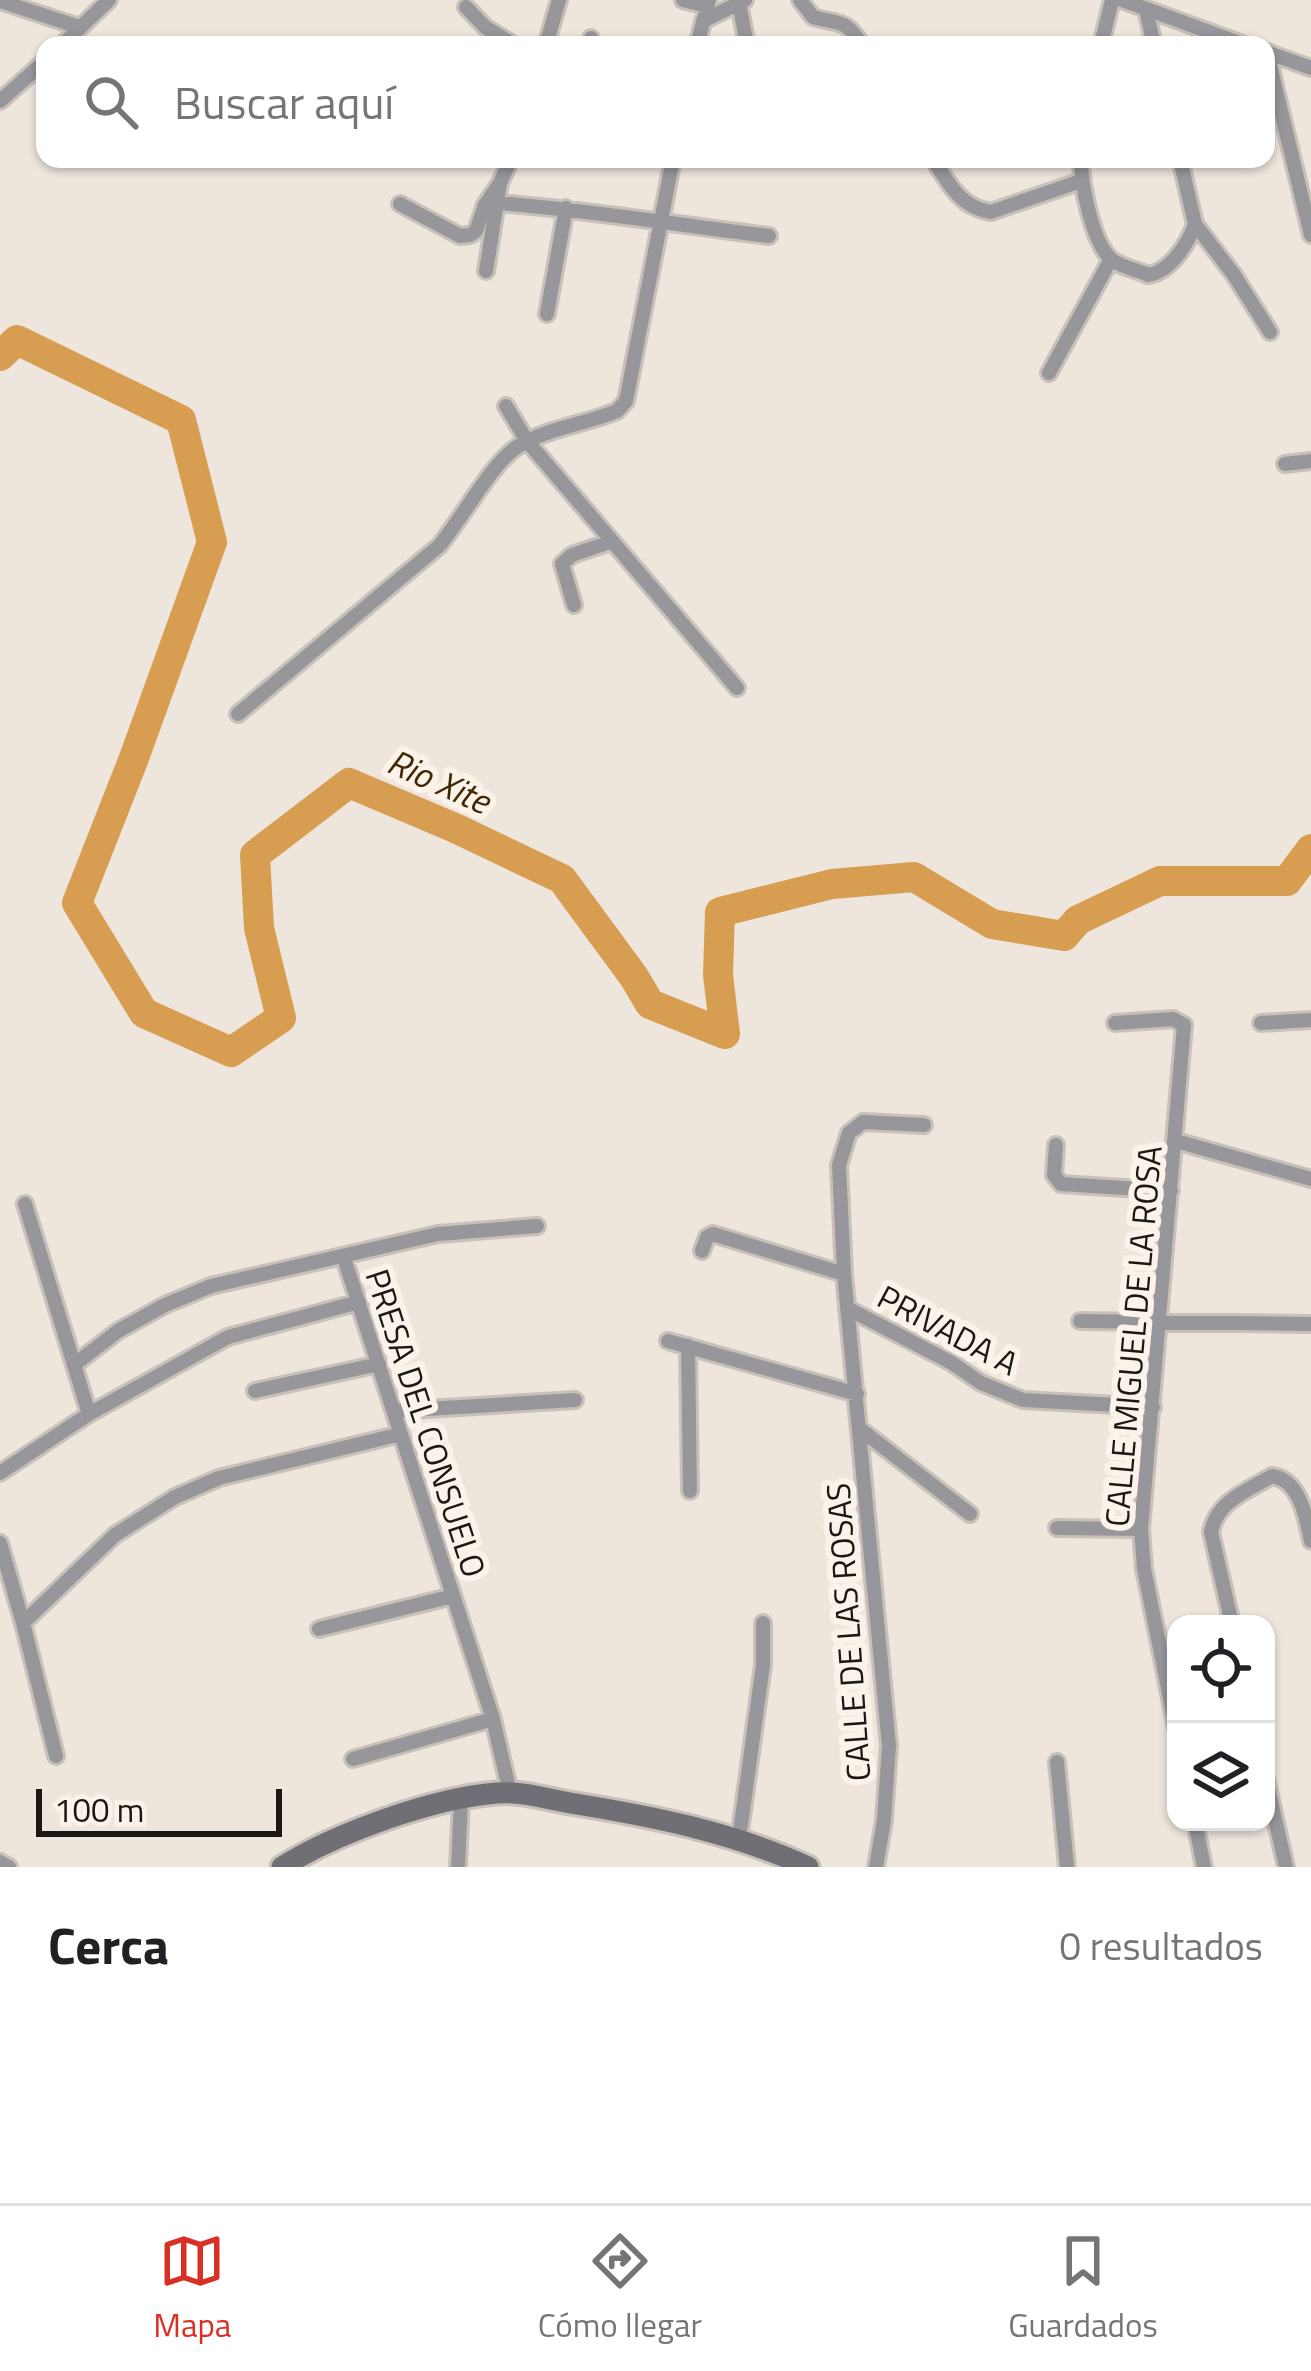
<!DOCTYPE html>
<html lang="es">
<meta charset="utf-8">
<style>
:root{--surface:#fff;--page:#f2f2f2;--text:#202124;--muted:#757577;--line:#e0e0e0;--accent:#d93025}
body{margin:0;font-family:"Titillium Web",sans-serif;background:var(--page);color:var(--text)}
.controls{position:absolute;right:36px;bottom:36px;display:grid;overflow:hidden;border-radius:24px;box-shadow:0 3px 9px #0004}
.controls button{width:108px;height:108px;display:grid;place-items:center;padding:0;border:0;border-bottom:3px solid var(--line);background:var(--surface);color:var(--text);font:60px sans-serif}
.scale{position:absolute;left:36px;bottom:30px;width:246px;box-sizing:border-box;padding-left:12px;border:6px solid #1a1714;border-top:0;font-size:33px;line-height:42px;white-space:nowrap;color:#1a1714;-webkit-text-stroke:9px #fbf3ea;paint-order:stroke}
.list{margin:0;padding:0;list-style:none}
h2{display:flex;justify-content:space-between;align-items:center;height:156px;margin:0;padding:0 48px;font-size:51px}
h2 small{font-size:39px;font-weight:400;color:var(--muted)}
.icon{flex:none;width:66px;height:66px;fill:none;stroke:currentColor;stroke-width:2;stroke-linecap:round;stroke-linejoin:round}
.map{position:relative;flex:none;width:1311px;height:1867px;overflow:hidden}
.search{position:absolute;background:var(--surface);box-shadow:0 3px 9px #0004;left:36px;right:36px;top:36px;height:132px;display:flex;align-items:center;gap:30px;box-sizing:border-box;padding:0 42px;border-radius:24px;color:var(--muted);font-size:45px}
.sheet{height:336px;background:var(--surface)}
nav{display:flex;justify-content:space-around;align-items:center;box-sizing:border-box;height:168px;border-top:3px solid var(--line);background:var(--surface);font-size:33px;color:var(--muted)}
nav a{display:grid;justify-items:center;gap:6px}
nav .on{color:var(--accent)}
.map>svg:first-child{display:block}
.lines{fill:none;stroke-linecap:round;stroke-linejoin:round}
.river{stroke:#d79e51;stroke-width:30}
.street-casing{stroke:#c8c1b9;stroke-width:20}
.secondary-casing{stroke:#c8c1b9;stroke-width:27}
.street{stroke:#97969b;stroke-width:14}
.secondary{stroke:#706f76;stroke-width:21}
.labels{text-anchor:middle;stroke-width:12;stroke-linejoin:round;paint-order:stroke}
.street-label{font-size:33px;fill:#1a1714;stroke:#fbf3ea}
.water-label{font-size:36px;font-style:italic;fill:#3f2806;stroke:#fbf3ea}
</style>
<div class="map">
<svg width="1311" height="1867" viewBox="0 0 1311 1867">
<rect width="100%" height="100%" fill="#eee6dd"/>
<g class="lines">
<path class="river" d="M0 356 17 340 181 420 212 542 134 758 77 903 144 1013 231 1052 281 1018 259 928 255 855 349 783 455 828 562 879 634 977 650 1004 725 1034 718 975 720 912 832 884 914 877 992 924 1064 936 1078 920 1160 881H1287L1311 849"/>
<defs>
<path id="street" d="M683 0 707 6
M800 0 813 17C840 25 845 18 862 45
M1122 0 1245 45
M0 1 79 27
M739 3 747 45
M466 7 485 27 514 45
M1146 10 1154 45
M703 21 745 0
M62 45 109 0
M546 45 559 0
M589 45 591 38
M697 45 709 0
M1101 45 1112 0
M1266 52 1311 68
M1267 53 1311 235
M0 101 45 61
M933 159C948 183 961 208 991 212L1081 181
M1081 159C1081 184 1092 243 1112 260 1121 267 1138 270 1148 275 1170 272 1188 244 1195 224L1180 159
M499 203C589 210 678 225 769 236
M400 204 460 236 470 235 476 231 485 205 500 183
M1195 224 1234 275 1270 332
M486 271 500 183 511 159
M547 314 566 208
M1049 373 1111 259
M506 406 527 441 737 688
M1285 464 1311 461
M574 605 562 564 572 555 610 542
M238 714 439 546C461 520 492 463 517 447 544 429 586 424 617 411L626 401 673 159
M1115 1023 1173 1019 1184 1025 1141 1529 1144 1569 1176 1728
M1261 1023 1311 1020
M1176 1141 1311 1179
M1056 1145 1054 1175 1061 1184 1171 1191
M25 1204 89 1414
M702 1251 707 1237 713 1234 844 1274
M344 1258 493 1719 510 1793
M847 1308 952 1363 981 1383 1023 1400 1153 1407
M1080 1321 1311 1324
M668 1341 857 1394
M688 1346 690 1491
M74 1365 118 1331 165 1305 211 1286 438 1234 537 1226
M255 1391 379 1364
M394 1411 575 1400
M860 1429 970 1514
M0 1473 89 1414 228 1337 359 1302
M1057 1528 1141 1529
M0 1543 23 1623 56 1756
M23 1623 115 1535 175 1497 219 1478 401 1434
M1232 1624 1211 1532C1217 1501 1247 1491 1272 1476 1300 1480 1306 1517 1311 1541
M319 1629 453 1596
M353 1759 493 1719
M1057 1762 1067 1867
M1266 1779 1286 1867
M1195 1822 1204 1867
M739 1839 763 1665V1623
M0 1862 9 1867
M458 1867 461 1799
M876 1867 884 1820 889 1746 844 1274 839 1165 849 1133 863 1122 924 1125"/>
<path id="secondary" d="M282 1867C336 1833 433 1798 497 1793 521 1791 547 1799 570 1803 651 1816 733 1832 808 1867"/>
</defs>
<use href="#street" class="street-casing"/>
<use href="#secondary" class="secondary-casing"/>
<use href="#street" class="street"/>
<use href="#secondary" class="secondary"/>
</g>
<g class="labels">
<g class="street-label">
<text transform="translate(948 1330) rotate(28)" y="12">PRIVADA A</text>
<text transform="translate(1133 1336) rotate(-85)" y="12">CALLE MIGUEL DE LA ROSA</text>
<text transform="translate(426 1423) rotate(72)" y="12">PRESA DEL CONSUELO</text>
<text transform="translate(848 1632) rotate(-94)" y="12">CALLE DE LAS ROSAS</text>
</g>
<g class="water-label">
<text transform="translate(439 781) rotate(24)" y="13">Rio Xite</text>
</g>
</g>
</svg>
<div class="controls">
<button><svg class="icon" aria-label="locate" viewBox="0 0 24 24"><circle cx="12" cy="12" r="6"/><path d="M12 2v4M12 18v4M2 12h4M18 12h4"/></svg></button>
<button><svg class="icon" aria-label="layers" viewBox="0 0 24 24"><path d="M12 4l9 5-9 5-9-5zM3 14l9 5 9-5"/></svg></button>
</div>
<div class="scale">100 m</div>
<div class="search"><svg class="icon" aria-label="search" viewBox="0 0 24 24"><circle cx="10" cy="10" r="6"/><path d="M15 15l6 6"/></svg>Buscar aquí</div>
</div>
<section class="sheet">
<h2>Cerca<small>0 resultados</small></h2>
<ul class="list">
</ul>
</section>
<nav>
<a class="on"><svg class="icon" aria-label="map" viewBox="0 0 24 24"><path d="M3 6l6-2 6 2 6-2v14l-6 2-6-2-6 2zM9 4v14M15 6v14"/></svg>Mapa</a>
<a><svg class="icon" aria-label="directions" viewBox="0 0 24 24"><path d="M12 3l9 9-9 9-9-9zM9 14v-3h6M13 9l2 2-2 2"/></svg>Cómo llegar</a>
<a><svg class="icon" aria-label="saved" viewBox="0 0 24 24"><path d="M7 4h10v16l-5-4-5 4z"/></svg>Guardados</a>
</nav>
